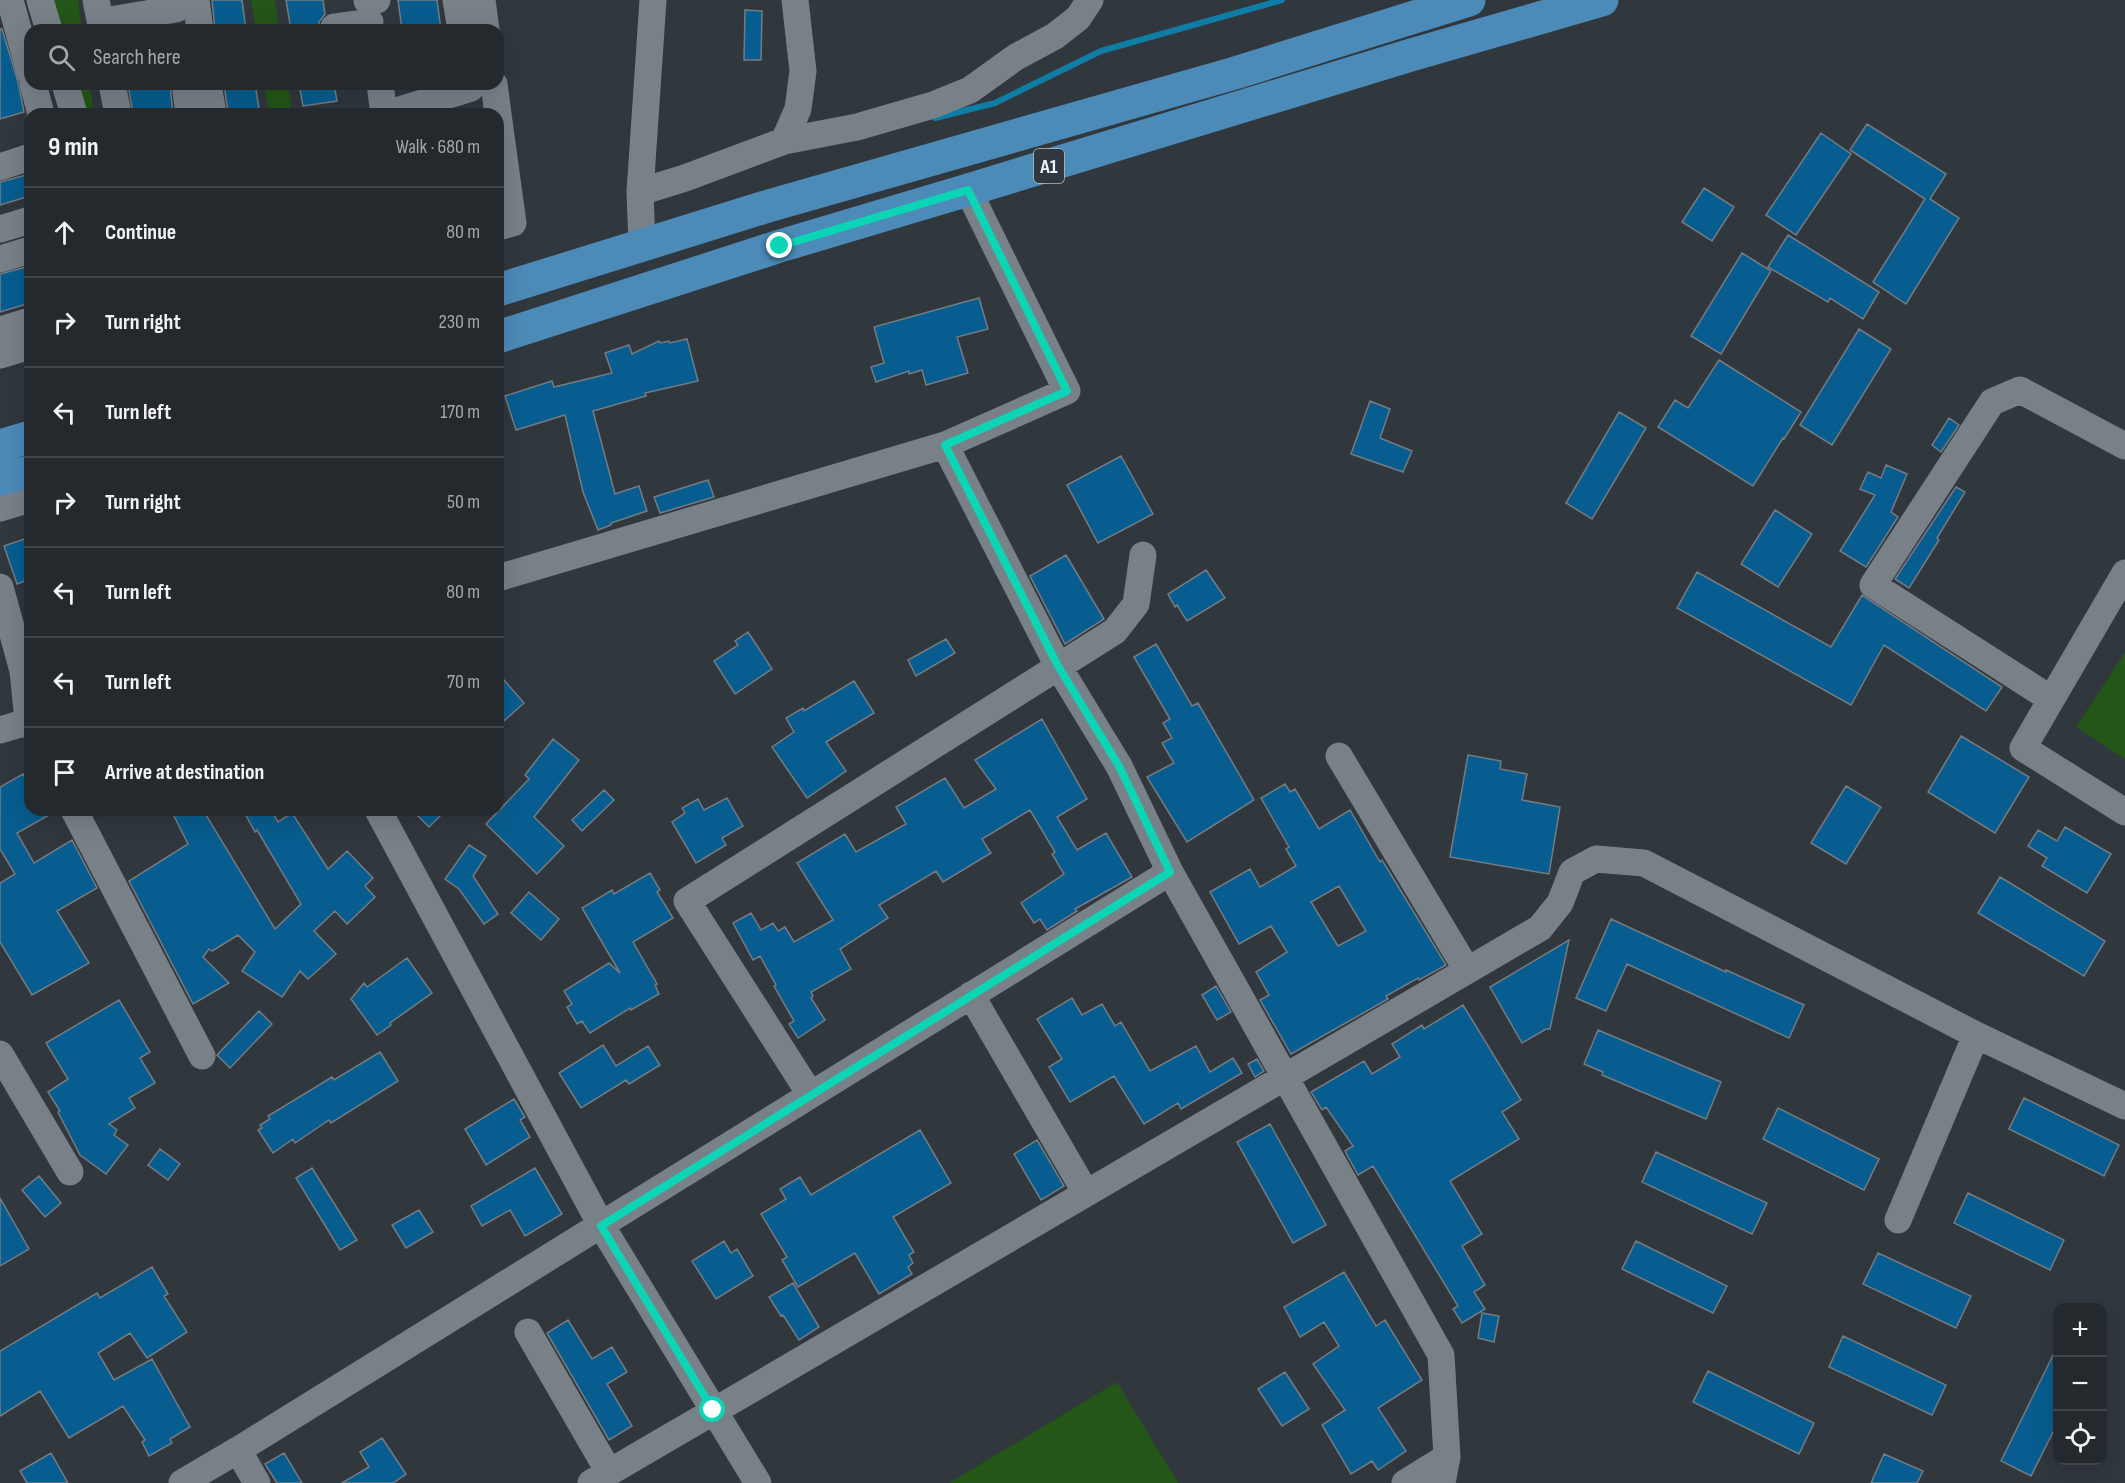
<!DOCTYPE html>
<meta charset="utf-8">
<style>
:root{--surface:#24292e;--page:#2c3136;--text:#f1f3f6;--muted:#a3a6aa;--line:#41454a}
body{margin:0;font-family:"Sofia Sans Condensed",sans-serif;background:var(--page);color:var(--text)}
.controls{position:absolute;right:18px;bottom:18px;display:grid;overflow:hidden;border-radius:12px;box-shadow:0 6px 24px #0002}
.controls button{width:54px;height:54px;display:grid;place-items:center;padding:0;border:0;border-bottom:2px solid var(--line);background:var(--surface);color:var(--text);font:30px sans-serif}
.stop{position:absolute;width:18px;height:18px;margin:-14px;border:4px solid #0cd5b5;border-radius:50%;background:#fff}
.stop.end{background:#0cd5b5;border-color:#fff;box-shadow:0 2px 6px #0008}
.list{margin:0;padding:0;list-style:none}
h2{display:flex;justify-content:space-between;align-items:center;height:78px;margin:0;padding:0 24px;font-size:26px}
h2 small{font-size:20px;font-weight:400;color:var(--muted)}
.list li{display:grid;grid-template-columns:39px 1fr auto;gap:18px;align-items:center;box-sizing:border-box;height:90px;padding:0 24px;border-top:2px solid var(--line)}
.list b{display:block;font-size:22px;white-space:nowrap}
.list em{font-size:20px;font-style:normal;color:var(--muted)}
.icon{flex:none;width:33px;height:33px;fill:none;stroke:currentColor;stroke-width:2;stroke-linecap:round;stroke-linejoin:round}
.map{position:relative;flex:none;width:2125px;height:1483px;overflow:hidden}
.search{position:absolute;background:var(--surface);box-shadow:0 6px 24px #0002;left:24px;top:24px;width:480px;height:66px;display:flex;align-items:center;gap:15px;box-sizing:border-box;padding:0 21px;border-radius:18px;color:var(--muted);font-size:22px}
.panel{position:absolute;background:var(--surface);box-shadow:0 6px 24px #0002;left:24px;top:108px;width:480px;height:708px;border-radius:18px}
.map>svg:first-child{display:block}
.green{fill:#245618}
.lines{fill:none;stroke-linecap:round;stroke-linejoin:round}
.stream{stroke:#107da7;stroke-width:6}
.building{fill:#075d8f;stroke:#747c83;stroke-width:1.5;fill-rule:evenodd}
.minor{stroke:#788188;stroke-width:27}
.major{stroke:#4c8ab7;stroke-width:33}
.route{stroke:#0cd5b5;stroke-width:8}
.labels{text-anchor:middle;stroke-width:6;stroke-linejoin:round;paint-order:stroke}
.shield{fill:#30373d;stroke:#b6bcc1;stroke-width:1.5}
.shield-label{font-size:20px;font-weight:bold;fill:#f0f5f9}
</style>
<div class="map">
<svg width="2125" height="1483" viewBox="0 0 2125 1483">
<rect width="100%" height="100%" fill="#30373d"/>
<path class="green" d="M49 0H78L82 30H58Z
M251 0H275L279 30H256Z
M74 84H90L94 114H83Z
M264 84H288L292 114H269Z
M2125 652V759L2076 727Z
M1117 1382 1178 1483H949Z"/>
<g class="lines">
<path class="stream" d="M935 118 995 103 1101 51 1282 0"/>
</g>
<path class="building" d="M212 0H242L246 30H215Z
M286 0H323L325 14 319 22V30H291Z
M398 0H437L441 30H402Z
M745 10 762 11 761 60H744Z
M0 29H2L18 82 24 112 0 119Z
M128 84H170L173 114H133Z
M224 84H255L260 114H228Z
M299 84H334L337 101 303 106Z
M1867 124 1946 174 1930 199 1959 218 1906 304 1873 282 1925 199 1850 150Z
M1821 133 1851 154 1796 235 1766 215Z
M30 174V196L0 205V182Z
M1704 188 1734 207 1712 241 1682 222Z
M1788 235 1879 292 1863 319 1830 298 1828 302 1768 267Z
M1742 253 1771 271 1721 354 1691 336Z
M30 266V303L0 312V274Z
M979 298 988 329 957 337 968 373 926 385 922 370 909 374V371L876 382 871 367 884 363 874 327Z
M1859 329 1891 349 1832 445 1800 425Z
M687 339 698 381 645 393 646 396 593 411 615 494 639 486 647 511 611 523V525L598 530 583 492 565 415 516 430 505 396 552 381 554 387 612 373 605 353 629 345 632 354 659 341 660 343 669 341 670 343Z
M1719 360 1801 412 1784 439 1783 438 1753 486 1658 427 1675 400 1688 408Z
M1370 401 1390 409 1380 438 1412 451 1403 472 1351 454Z
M1619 412 1646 428 1592 519 1566 503Z
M1949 418 1959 425 1941 452 1932 445Z
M1121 456 1153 514 1098 543 1067 485Z
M1886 465 1907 474 1891 512 1898 517 1866 567 1840 551 1875 495 1860 489 1868 472 1881 478Z
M708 480 714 497 660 513 654 497Z
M1956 487 1965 492 1937 538 1939 540 1909 588 1895 579Z
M1775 510 1812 534 1778 587 1741 564Z
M30 537V579L17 584 4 546Z
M1066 555 1104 619 1065 644 1030 576Z
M1206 570 1225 598 1187 621 1177 605 1175 607 1168 594Z
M1697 572 1831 647 1862 595 2002 687 1986 711 1884 645 1851 705 1677 608Z
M748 632 772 669 735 694 714 661 738 645 735 641Z
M946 639 955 653 916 676 908 660Z
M1156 644 1192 706 1198 703 1254 800 1187 842 1147 777 1174 763 1162 743 1172 738 1163 723 1170 719 1134 657Z
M498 673 524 703 498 726Z
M854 681 874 713 826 742 846 771 807 798 772 747 794 732 786 718 803 708 804 711Z
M1042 719 1087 799 1057 817 1077 850 1106 833 1132 877 1075 909 1077 911 1047 930 1040 919 1034 923 1021 903 1064 874 1052 854 1055 852 1030 810 982 839 991 853 943 882 936 871 879 905 888 918 840 949 851 969 811 992 813 996 811 998 825 1020 798 1038 789 1024 794 1021 774 986 776 985 760 956 753 960 733 923 751 913 761 930 773 923 778 931 785 927 794 942 833 920 797 863 845 834 856 852 906 824 896 807 945 778 964 808 996 789 975 760Z
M1961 736 2029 777 1995 833 1928 792Z
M553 739 579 760 534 817 564 846 537 874 486 824 529 779 525 775Z
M1468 755 1501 761 1500 769 1527 774 1522 800 1560 807 1549 874 1450 857Z
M23 774 30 787V810H58L17 833 34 863 72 840 97 888 57 911 89 963 32 995 0 942V883L15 874 0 849V787Z
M1285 784 1290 792 1295 789 1319 829 1350 810 1380 862 1382 860 1446 965 1419 980 1418 978 1386 996 1388 999 1291 1054 1260 1000 1269 995 1256 972 1287 952 1271 926 1239 944 1210 892 1250 869 1260 887 1296 866 1286 849 1289 847 1261 798ZM1339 886 1366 931 1338 946 1311 902Z
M1846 786 1881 807 1846 864 1811 843Z
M604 790 614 800 582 831 572 820Z
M727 798 743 826 722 838 726 845 696 863 672 822 685 813 682 808 698 799 704 810Z
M171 810H203L275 929 301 904 257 830 255 832 243 810H271L278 822 292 813 328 869 347 851 373 878 365 886 375 897 347 924 335 911 314 931 336 954 308 979 300 971 282 997 242 971 255 952 238 935 212 951 209 949 203 957 229 983 193 1004 129 881 188 844Z
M412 810H446L429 827Z
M2065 827 2111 854 2087 893 2042 866 2047 858 2028 846 2038 830 2057 841Z
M469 845 486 856 473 876 498 914 484 924 459 889 445 879Z
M650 873 660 890 657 892 673 918 633 942 657 984 655 985 659 994 631 1010 630 1008 590 1033 582 1021 577 1024 567 1007 572 1004 564 991 609 963 620 973 582 908 612 890 614 894Z
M2000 877 2105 941 2084 976 1978 913Z
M529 892 559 919 541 940 511 913Z
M1611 919 1726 972V970L1804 1005 1789 1038 1627 964 1606 1011 1576 998Z
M1569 940 1550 1029H1546L1522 1043 1490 987Z
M407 958 432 993 390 1023 391 1025 377 1035 351 999 364 983 367 987Z
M1216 986 1231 1012 1217 1020 1202 995Z
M1072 998 1082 1015 1102 1004 1115 1026 1121 1022 1150 1071 1196 1046 1210 1072 1233 1058 1242 1073 1181 1109 1178 1103 1144 1124 1114 1076 1070 1102 1049 1067 1062 1059 1037 1019Z
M119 1000 150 1052 140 1058 155 1083 129 1098 135 1108 109 1124 117 1130 114 1135 128 1145 106 1174 80 1155 58 1112 60 1111 48 1092 68 1079 46 1043Z
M1463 1005 1521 1100 1502 1112 1519 1139 1450 1181 1482 1234 1462 1246 1485 1285 1474 1292 1485 1309 1462 1323 1453 1309 1458 1306 1373 1166 1358 1175 1345 1151 1353 1146 1326 1107 1322 1110 1311 1092 1364 1061 1372 1074 1400 1057 1392 1044 1422 1025 1424 1029Z
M259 1011 272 1024 230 1068 217 1055Z
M1598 1030 1721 1082 1706 1119 1602 1075 1603 1072 1584 1064Z
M603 1045 616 1066 648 1046 660 1065 629 1084 626 1080 581 1108 559 1073Z
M380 1052 398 1081 331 1123 329 1120 295 1143 293 1139 273 1153 258 1130 262 1128 260 1125 270 1119 268 1116 332 1077 334 1080Z
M1257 1059 1264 1071 1255 1077 1248 1064Z
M2024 1098 2119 1145 2104 1176 2009 1129Z
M514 1099 525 1117 520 1120 530 1137 486 1165 465 1129Z
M1778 1108 1879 1159 1864 1190 1763 1139Z
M1270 1124 1326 1225 1293 1243 1237 1142Z
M920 1130 951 1183 893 1217 914 1252 909 1255 913 1263 908 1267 912 1274 879 1294 855 1253 798 1287 782 1260 787 1257 761 1214 786 1199 780 1189 800 1177 811 1195Z
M1037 1140 1064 1186 1041 1200 1014 1154Z
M160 1149 180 1164 168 1180 148 1165Z
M1656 1152 1767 1203 1752 1234 1642 1182Z
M312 1168 357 1240 340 1250 296 1178Z
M535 1168 562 1214 525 1236 510 1210 482 1226 471 1206Z
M39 1176 61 1203 45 1217 22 1190Z
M1968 1193 2064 1240 2050 1270 1954 1223Z
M0 1198 29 1249 0 1266Z
M419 1210 433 1232 406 1248 392 1225Z
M724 1241 731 1253 737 1249 753 1276 716 1299 692 1261Z
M1636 1241 1727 1286 1713 1313 1622 1269Z
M1878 1253 1971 1296 1956 1328 1863 1284Z
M152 1267 168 1294 164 1296 187 1332 147 1358 130 1333 98 1353 114 1380 152 1359 190 1427 170 1439 172 1443 149 1456 142 1442 145 1440 123 1406 69 1438 40 1391 0 1416V1351L97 1293 100 1298Z
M1344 1272 1376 1326 1385 1320 1422 1380 1378 1408 1406 1451 1378 1470 1372 1461 1351 1474 1322 1425 1345 1410 1313 1364 1339 1346 1324 1322 1300 1337 1284 1307Z
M793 1283 819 1327 799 1340 783 1315 781 1316 769 1297Z
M1482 1313 1499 1316 1494 1342 1478 1338Z
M568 1320 592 1359 612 1347 627 1372 607 1384 632 1426 609 1440 547 1333Z
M1843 1336 1946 1385 1932 1415 1829 1367Z
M2058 1345V1422L2031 1476 2001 1461Z
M1708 1371 1814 1423 1799 1454 1693 1402Z
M1285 1372 1309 1409 1282 1426 1258 1389Z
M382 1438 406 1474 393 1483H342L369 1467 360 1452Z
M51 1453 68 1483H27L20 1471Z
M284 1453 302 1483H277L265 1464Z
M1884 1454 1923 1471 1917 1483H1871Z"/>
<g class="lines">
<path class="minor" d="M10 0 30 73
M40 0 49 30
M96 0 102 30
M196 0 200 30
M456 0 461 30
M482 0 486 30
M367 1 377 0
M110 20 176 9
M334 27 370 22
M33 84 41 114
M65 84 74 114
M112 84 118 114
M185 84 189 114
M208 84 213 114
M380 84 384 114
M494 84 498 114
M387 114 471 88V84
M498 114 513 223 498 227
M784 141 798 109 803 71 795 0
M0 167 30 157
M640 192 685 178 784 141 857 127 933 105 970 90 1016 57 1055 36 1078 18 1090 0
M0 229 30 220
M642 245 640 192 653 0
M0 259 30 250
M0 330 30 321
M0 355 30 346
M945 445 1058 666 1119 766 1170 872 1441 1355 1447 1457 1442 1483
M0 508 30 499
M2125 573 2023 748 2125 812
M498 578 945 445 1067 391 968 190
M0 587 23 671 28 721 30 726
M2051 699 1873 585 1992 402 2020 390 2125 446
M0 730 30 721
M1339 756 1467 970
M74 810 202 1056
M378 810 601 1225 758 1483
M971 995 1086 1193
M0 1054 70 1172
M810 1094 687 901 1115 631 1136 604 1143 555
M1898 1220 1976 1035
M528 1332 609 1472
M182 1483 238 1450
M257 1483 238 1450 1170 872
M591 1483 1540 928 1560 903 1572 872 1596 859 1644 863 1976 1035 2125 1106
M1405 1483 1447 1457"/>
<path class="major" d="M498 290 765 207 1235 73 1469 0
M498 337 780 246 968 190 1411 55 1602 0
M0 446 30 437
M0 479 30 472"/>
</g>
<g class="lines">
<path class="route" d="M713 1410 601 1226 1170 872 1119 766 1058 666 945 445 1067 391 968 190 780 246"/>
</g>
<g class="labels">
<rect class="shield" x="1034" y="149" width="30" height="34" rx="4.5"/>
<g class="shield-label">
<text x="1049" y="173">A1</text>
</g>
</g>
</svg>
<div class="controls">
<button>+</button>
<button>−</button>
<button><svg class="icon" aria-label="locate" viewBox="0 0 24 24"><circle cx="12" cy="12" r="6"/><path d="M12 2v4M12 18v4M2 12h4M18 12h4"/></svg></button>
</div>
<div class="stop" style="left:713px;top:1410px"></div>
<div class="stop end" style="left:780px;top:246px"></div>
<div class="search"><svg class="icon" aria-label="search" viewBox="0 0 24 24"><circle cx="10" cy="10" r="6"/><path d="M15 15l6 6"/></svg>Search here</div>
<section class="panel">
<h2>9 min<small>Walk · 680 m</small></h2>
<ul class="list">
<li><svg class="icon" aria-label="ahead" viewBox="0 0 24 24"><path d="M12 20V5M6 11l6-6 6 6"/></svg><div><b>Continue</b></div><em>80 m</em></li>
<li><svg class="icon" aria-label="right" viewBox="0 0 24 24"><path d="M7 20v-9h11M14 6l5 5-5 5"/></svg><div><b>Turn right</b></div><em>230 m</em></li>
<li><svg class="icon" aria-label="left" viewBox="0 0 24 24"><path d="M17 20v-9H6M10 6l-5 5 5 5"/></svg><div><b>Turn left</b></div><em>170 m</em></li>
<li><svg class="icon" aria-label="right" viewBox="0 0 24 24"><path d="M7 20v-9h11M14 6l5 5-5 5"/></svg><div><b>Turn right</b></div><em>50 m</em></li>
<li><svg class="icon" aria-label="left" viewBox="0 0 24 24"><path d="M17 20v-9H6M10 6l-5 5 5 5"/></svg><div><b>Turn left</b></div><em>80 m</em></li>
<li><svg class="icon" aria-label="left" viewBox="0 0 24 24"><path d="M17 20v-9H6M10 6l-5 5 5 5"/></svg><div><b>Turn left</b></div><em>70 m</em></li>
<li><svg class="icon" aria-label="arrive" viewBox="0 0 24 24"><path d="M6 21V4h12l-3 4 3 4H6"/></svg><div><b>Arrive at destination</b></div></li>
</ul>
</section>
</div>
